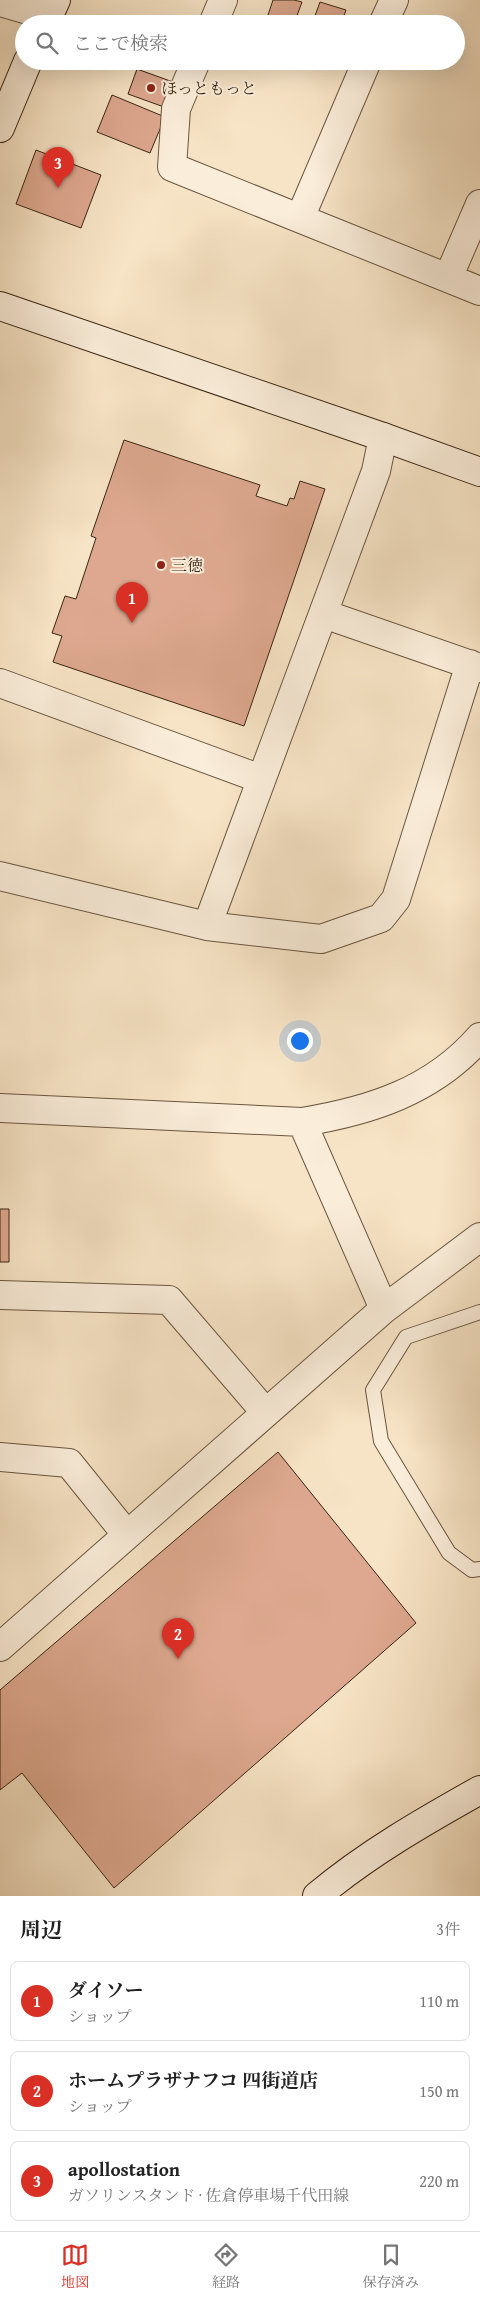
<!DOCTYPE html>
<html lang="ja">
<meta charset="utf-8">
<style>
:root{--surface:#fff;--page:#f6f6f6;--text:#222;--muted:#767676;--line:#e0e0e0;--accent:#d93025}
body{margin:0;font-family:"Gentium Book Plus","Noto Serif JP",serif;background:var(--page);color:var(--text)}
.you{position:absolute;left:299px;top:1040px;width:18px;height:18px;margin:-12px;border:4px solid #fff;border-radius:50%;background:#1a73e8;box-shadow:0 0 0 8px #1a73e833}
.badge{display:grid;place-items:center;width:32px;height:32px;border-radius:50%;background:var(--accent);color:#fff;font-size:16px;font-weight:700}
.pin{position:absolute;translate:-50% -41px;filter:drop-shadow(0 1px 2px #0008)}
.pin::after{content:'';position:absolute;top:26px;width:18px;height:15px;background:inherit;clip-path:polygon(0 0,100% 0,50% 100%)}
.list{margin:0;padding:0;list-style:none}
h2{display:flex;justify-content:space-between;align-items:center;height:65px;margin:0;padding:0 20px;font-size:21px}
h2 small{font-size:16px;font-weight:400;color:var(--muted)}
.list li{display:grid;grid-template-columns:32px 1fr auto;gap:15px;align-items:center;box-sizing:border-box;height:80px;margin:0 10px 10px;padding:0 10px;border:1px solid var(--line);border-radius:8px}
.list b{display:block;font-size:19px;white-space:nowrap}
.list p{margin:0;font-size:16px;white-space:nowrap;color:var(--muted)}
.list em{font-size:16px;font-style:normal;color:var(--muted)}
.icon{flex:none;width:28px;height:28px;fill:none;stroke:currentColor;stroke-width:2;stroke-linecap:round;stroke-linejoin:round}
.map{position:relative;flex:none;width:480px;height:1896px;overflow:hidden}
.search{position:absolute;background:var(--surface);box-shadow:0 5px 20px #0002;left:15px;right:15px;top:15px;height:55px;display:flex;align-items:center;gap:12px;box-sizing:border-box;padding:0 18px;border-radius:28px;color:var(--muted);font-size:19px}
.sheet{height:335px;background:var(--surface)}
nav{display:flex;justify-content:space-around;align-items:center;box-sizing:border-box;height:70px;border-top:1px solid var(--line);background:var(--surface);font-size:14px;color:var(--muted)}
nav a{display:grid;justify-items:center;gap:2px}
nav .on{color:var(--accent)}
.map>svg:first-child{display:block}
.building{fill:#dda88f;stroke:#3b2612}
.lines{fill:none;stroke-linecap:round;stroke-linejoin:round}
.lane-casing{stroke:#6a563f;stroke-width:16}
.street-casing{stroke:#6a563f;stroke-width:30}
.secondary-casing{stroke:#3b2612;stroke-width:30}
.lane{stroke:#faedda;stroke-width:14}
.street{stroke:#faedda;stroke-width:28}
.secondary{stroke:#faedda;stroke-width:28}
.poi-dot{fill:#8f2418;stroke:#faedda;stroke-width:2}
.labels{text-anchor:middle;stroke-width:4;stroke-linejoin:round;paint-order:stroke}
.poi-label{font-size:16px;fill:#3b2612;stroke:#faedda;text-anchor:start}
</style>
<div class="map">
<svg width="480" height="1896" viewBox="0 0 480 1896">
<rect width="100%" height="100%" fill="#f7e4c6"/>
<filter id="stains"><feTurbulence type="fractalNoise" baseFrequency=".004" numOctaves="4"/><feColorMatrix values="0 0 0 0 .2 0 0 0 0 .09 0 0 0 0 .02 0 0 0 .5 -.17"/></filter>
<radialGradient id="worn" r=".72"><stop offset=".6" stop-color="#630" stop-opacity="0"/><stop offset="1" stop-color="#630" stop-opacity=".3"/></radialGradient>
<path class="building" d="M273 0H294L302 2 294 24H265Z
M320 2 346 10 341 24H312Z
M137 69 173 82 164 107 128 94Z
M112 95 165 117 150 153 97 132Z
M36 150 101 175 81 228 16 204Z
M124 440 260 485 256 496 287 506 290 498 294 499 300 481 325 489 244 726 53 662 62 636 52 633 65 596 76 599 96 538 91 536Z
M0 1209H9V1262H0Z
M278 1452 416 1623 114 1888 22 1773 0 1790V1690Z"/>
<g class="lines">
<defs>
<path id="lane" d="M480 1312 406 1337 373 1390 381 1441 449 1553 472 1570 480 1569"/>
<path id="street" d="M0 2 49 16
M213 24 223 0
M383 24 394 0
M196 61 176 109 172 167 480 291
M300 218 367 61
M448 278 480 204
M324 614 480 668
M0 683 261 779
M0 876 207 926 321 939 381 918 396 899 470 664
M207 926 376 471 383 437
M0 1108 302 1122C370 1111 433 1091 480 1037
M302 1122 384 1309
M0 1295 169 1300 266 1413
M0 1457 69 1463 127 1535
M0 1647 384 1309 480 1237"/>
<path id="secondary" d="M45 24 56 0
M0 128 28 61
M0 306 383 437 480 472
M317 1896C367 1854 423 1822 480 1790"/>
</defs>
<use href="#lane" class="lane-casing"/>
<use href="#street" class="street-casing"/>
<use href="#secondary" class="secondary-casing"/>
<use href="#lane" class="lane"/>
<use href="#street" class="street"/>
<use href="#secondary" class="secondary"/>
</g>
<g class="poi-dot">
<circle cx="151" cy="88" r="5"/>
<circle cx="161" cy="565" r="5"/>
</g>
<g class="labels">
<g class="poi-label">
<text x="161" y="94">ほっともっと</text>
<text x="171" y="571">三徳</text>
</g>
</g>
<rect width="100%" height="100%" filter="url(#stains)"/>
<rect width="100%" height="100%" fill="url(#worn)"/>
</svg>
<div class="you"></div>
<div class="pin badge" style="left:132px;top:623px">1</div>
<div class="pin badge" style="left:178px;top:1659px">2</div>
<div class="pin badge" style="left:58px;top:188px">3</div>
<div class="search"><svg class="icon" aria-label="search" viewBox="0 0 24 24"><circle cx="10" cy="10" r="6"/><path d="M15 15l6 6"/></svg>ここで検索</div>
</div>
<section class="sheet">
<h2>周辺<small>3件</small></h2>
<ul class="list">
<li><span class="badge">1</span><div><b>ダイソー</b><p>ショップ</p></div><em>110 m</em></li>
<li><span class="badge">2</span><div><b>ホームプラザナフコ 四街道店</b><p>ショップ</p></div><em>150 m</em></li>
<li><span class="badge">3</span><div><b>apollostation</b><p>ガソリンスタンド · 佐倉停車場千代田線</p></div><em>220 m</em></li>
</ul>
</section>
<nav>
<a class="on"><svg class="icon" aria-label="map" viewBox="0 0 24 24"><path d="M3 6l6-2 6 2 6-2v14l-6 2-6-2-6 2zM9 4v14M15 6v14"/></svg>地図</a>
<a><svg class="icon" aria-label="directions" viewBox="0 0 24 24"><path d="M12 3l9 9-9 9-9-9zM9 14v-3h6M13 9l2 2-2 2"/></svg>経路</a>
<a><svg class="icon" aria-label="saved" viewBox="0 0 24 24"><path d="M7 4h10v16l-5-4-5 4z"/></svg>保存済み</a>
</nav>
